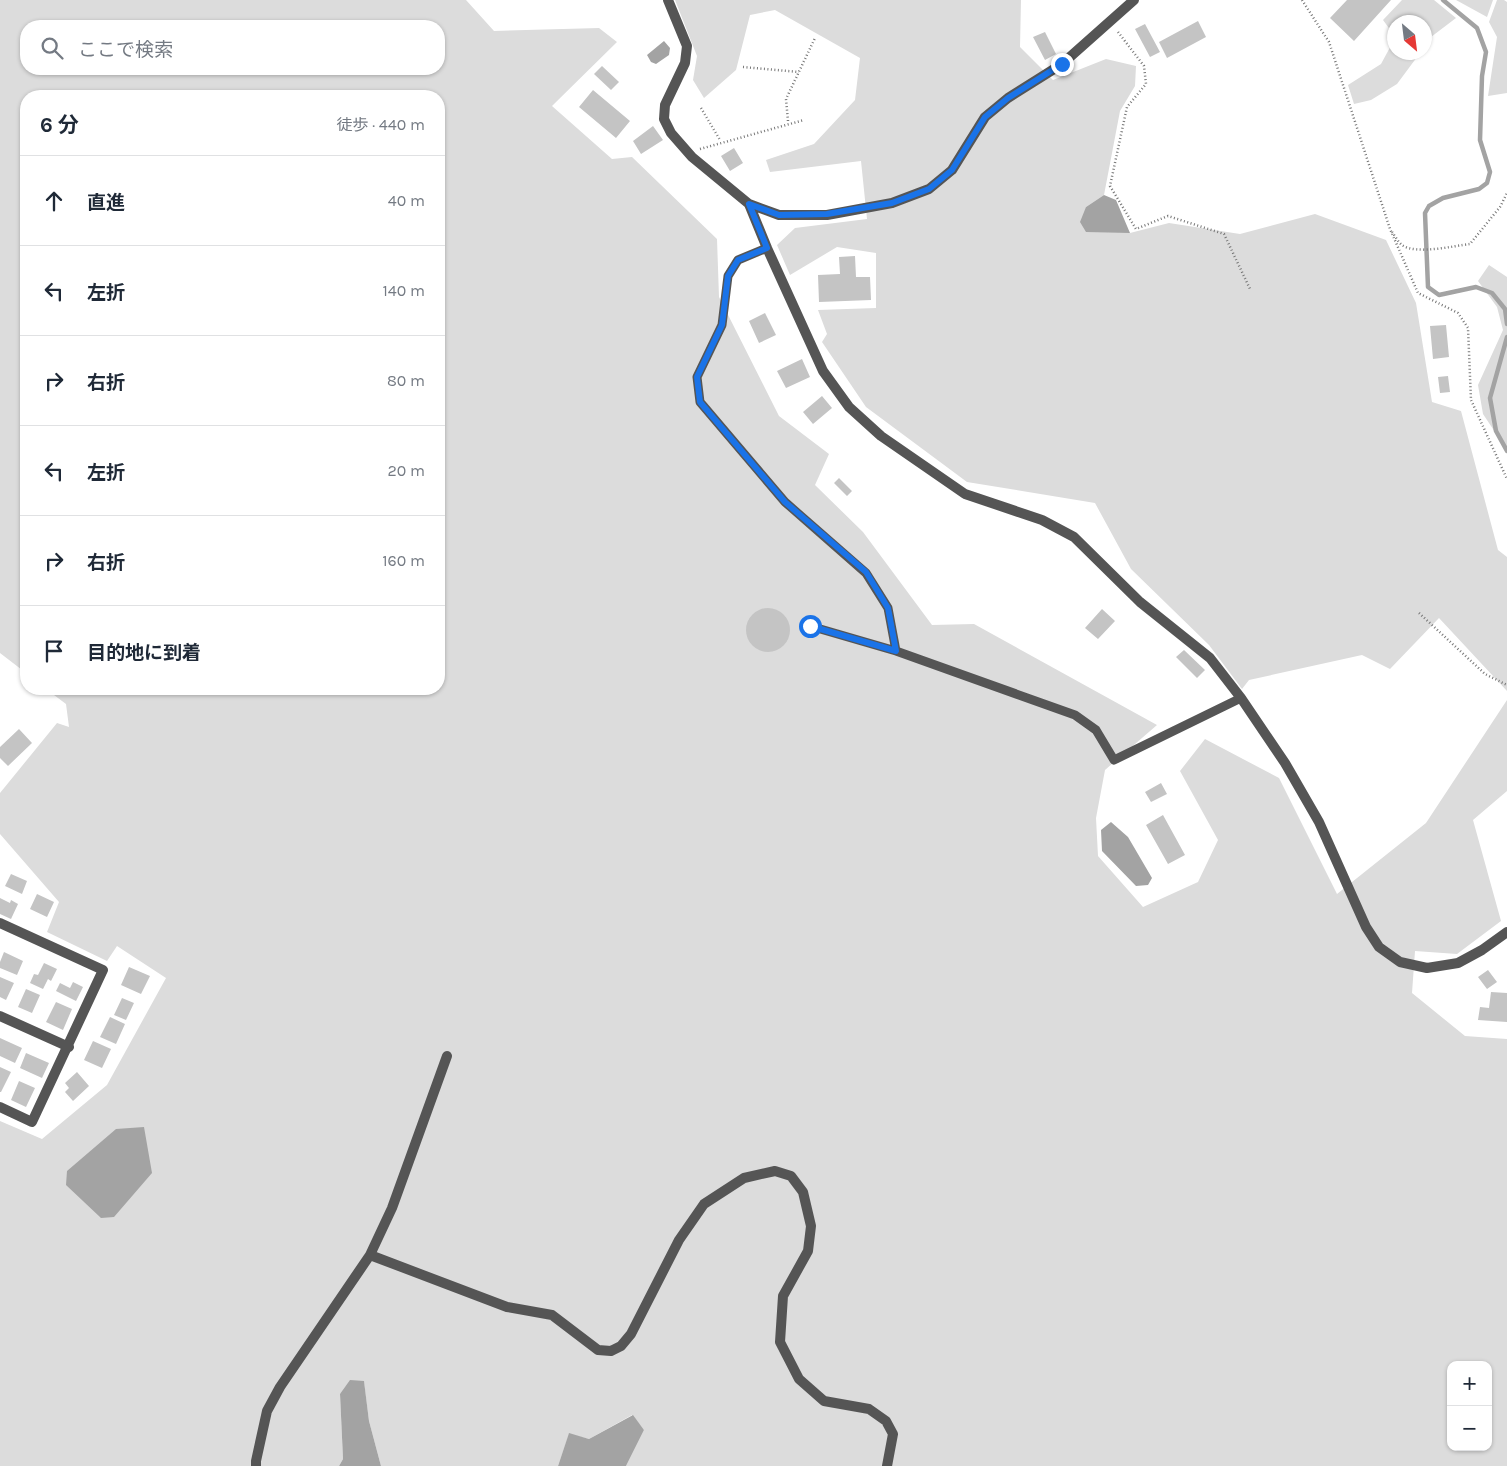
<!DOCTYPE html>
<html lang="ja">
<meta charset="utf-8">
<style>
:root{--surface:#fff;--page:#f6f6f7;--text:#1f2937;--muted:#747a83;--line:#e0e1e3}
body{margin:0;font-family:Karla,"Noto Sans JP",sans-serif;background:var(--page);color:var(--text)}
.controls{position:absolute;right:15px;bottom:15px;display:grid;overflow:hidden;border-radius:10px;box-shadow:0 1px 4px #0004}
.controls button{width:45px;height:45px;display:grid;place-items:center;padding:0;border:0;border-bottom:1px solid var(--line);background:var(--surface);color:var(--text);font:25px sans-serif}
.compass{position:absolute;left:1387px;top:15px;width:45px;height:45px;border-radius:50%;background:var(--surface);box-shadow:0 1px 4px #0004;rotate:152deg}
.stop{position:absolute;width:15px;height:15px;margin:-11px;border:4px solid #1a73e8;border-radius:50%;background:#fff}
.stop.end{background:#1a73e8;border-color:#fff;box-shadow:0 1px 5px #0008}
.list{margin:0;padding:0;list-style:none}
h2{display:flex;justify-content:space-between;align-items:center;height:65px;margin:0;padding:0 20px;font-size:21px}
h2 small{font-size:16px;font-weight:400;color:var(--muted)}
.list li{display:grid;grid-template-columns:32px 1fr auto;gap:15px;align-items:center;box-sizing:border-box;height:90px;padding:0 20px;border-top:1px solid var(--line)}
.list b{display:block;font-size:19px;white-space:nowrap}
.list em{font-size:16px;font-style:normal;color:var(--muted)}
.icon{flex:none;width:28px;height:28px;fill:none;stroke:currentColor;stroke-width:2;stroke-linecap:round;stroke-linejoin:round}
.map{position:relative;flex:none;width:1507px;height:1466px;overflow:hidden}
.search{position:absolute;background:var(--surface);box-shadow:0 1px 4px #0004;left:20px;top:20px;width:425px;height:55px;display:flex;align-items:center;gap:12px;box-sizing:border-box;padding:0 18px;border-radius:20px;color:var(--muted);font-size:19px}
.panel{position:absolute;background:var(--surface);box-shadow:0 1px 4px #0004;left:20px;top:90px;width:425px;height:605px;border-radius:20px}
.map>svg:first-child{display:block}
.green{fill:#dcdcdc;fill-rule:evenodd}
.water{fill:#a3a3a3}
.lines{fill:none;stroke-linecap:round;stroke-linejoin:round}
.stream{stroke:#a3a3a3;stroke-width:4.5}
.building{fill:#c4c4c4}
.path{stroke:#777;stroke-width:2.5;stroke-dasharray:1 2.5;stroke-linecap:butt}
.service{stroke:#555;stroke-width:9}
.minor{stroke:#555;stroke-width:10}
.route{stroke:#1a73e8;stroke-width:6}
</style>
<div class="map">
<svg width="1507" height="1466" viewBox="0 0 1507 1466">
<rect width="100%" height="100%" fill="#fff"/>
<path class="green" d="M0 0H466L494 31 599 28 617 42 552 106 612 159 632 157 717 239 719 297 779 416 829 454 815 485 863 532 932 625 974 624 1157 725 1105 770 1096 818 1098 856 1143 907 1198 882 1218 840 1180 771 1205 739 1279 778 1337 894 1426 823 1507 700V791L1473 820 1501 921 1457 954 1415 951 1412 993 1465 1036 1507 1039V1466H626L644 1430 632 1415 589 1439 569 1434 558 1466H381L369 1421 364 1382 340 1394 343 1459 339 1466H0V1121L42 1139 107 1085 166 978 117 946 107 961 47 932 59 902 0 834V793L57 723 69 727 66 704 46 689H439V96H26V673L0 653ZM26 26H439V69H26ZM1451 1365H1488V1447H1451Z
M675 0H1021L1020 47 1053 80 1106 59 1136 66 1135 86 1120 111 1104 195 1086 207 1130 233 1169 223 1240 234 1315 214 1386 240 1416 303 1432 402 1461 411 1498 550 1507 557V691L1439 618 1390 669 1362 655 1249 680 1242 689 1209 645 1131 569 1095 503 967 482 866 407 822 342 827 334 818 310 876 308V253L837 247 790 275 777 245 795 228 867 219 861 161 770 172 766 160 814 144 855 100 860 58 775 10 750 15 736 70 704 98 693 80 697 56Z
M1402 0H1434L1456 18 1431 37 1425 46 1424 22H1394V35L1383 20Z
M1456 0H1493L1487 17Z
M1497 0H1504L1507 2V93L1488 96 1497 37 1489 22Z
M1394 40V52L1420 53 1397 84 1371 100 1354 104 1348 85 1381 64Z
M1489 265 1507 277V450L1483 414 1478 385 1503 330 1497 307 1478 281Z"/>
<path class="water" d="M664 41 670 48 669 55 656 64 651 62 647 55Z
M1104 195 1116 200 1130 233 1086 232 1080 222 1086 207Z
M1111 822 1128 837 1152 878 1148 885 1136 886 1102 851 1101 830Z
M144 1127 152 1173 114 1217 101 1218 66 1185 67 1171 116 1129Z
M350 1380 364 1381 369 1421 381 1466H339L343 1459 340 1394Z
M633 1415 644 1430 626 1466H558L569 1433 589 1439Z"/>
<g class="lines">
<path class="stream" d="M1443 0 1477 28 1486 52 1482 76 1480 140 1490 172 1487 183 1479 189 1443 198 1429 206 1425 213 1428 287 1439 295 1476 287 1492 293 1505 309 1507 324
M1507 337 1490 398 1496 431 1507 451"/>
</g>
<path class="building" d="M1347 0H1391L1354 41 1330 18Z
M1198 21 1206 37 1167 58 1159 42Z
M1145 24 1160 52 1150 57 1135 29Z
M1045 32 1056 54 1045 60 1033 37Z
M602 66 619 82 611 90 594 74Z
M593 90 630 121 616 138 579 107Z
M653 126 663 140 641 154 633 141Z
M734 148 743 163 730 171 721 156Z
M855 256 856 277H870L871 300 819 302 818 275 840 274 839 257Z
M765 313 776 335 759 343 749 321Z
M1446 325 1449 357 1433 359 1430 326Z
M802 359 810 377 786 388 777 371Z
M1448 376 1450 392 1440 393 1438 377Z
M822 396 832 408 813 424 803 412Z
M839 478 852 491 847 496 834 483Z
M746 630a22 22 0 1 1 44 0a22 22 0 1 1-44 0Z
M1102 609 1115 621 1098 639 1085 628Z
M1184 650 1205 670 1197 678 1176 657Z
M19 729 32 743 8 766 0 758V747Z
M1161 783 1167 794 1151 802 1145 792Z
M1163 815 1185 855 1168 864 1146 825Z
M11 874 27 881 22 894 5 886Z
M37 894 54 902 47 917 30 909Z
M0 898 10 903 11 900 18 904 11 919 0 914Z
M4 952 23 961 17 975 0 968V962Z
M44 963 57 969 51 981 48 979 43 989 30 983 34 974 38 975Z
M129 967 150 976 141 994 121 985Z
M1488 970 1497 982 1487 989 1478 977Z
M0 977 14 983 6 1000 0 997Z
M73 982 83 987 76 1001 56 991 60 983 70 988Z
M26 989 40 995 32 1013 18 1007Z
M1491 992 1507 993V1022L1478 1020 1480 1007 1489 1008Z
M122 998 134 1003 126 1020 114 1015Z
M56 1002 72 1009 63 1030 46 1022Z
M110 1017 125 1024 116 1044 100 1037Z
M0 1038 22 1048 15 1063 0 1056Z
M93 1041 111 1049 102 1068 84 1060Z
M26 1053 49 1063 42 1078 20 1068Z
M0 1067 11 1072 1 1092H0Z
M77 1072 89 1086 73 1101 65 1092 69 1088 65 1083Z
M19 1081 35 1088 26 1107 11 1100Z"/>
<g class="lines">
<path class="path" d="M1302 0 1329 42 1390 229 1418 293 1458 313 1468 328 1471 400 1507 479
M1118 32 1144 66 1146 84 1127 107 1110 186 1136 229 1168 216 1224 234 1250 289
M743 67 799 72
M701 108 720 140
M788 121 786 99 815 38
M700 149 804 120
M1392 232C1395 236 1398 242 1402 245 1416 255 1453 246 1470 244L1500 207 1507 193
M1419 613 1485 674 1507 685"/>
<path class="service" d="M767 248 738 260 728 276 722 325 697 377 700 402 785 502 866 573 888 608 896 651
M810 626 896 651 1075 715 1096 730 1114 760 1241 698"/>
<path class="minor" d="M668 0 687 46 685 63 665 105 664 119 671 133 692 157 749 204 779 215H827L892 203 929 189 952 170 985 117 1008 98 1062 64 1134 0
M749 204 767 248 823 371 849 407 881 436 965 494 1042 520 1074 537 1140 602 1210 658 1241 698 1285 763 1319 822 1366 927 1379 947 1400 962 1427 968 1458 963 1482 950 1507 932
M0 923 103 970 32 1122 0 1107
M0 1016 69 1047
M370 1255 507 1307 552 1315 598 1350 611 1351 621 1346 631 1334 679 1240 704 1204 744 1178 775 1171 791 1176 803 1192 811 1226 808 1251 783 1296 780 1342 799 1379 824 1401 869 1409 886 1421 893 1434 887 1466
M256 1466V1461L267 1411 280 1387 370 1255 392 1208 447 1056"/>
</g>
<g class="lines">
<path class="route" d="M810 626 896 651 888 608 866 572 785 502 700 402 697 377 722 325 728 276 738 260 767 248 749 204 779 215 827 214 892 203 929 189 952 170 985 117 1008 98 1062 64"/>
</g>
</svg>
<div class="controls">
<button>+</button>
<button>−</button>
</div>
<svg class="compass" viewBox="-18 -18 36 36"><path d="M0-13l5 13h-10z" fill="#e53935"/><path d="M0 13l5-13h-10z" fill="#747a83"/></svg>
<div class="stop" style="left:810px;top:626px"></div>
<div class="stop end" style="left:1062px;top:64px"></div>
<div class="search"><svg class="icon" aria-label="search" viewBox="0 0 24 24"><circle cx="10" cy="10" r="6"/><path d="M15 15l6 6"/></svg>ここで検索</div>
<section class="panel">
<h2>6 分<small>徒歩 · 440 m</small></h2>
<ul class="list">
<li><svg class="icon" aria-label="ahead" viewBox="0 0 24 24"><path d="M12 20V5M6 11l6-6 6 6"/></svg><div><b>直進</b></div><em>40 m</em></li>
<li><svg class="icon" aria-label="left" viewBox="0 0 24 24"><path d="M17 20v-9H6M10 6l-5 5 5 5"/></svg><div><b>左折</b></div><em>140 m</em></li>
<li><svg class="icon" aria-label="right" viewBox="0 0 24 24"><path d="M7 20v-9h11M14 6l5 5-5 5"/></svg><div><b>右折</b></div><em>80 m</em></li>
<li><svg class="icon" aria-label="left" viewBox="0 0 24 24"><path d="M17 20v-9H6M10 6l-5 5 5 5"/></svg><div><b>左折</b></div><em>20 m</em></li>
<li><svg class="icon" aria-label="right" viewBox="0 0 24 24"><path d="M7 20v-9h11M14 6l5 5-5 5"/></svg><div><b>右折</b></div><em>160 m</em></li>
<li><svg class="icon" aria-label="arrive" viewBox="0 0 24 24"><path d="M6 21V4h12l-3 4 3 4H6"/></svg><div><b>目的地に到着</b></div></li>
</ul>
</section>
</div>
